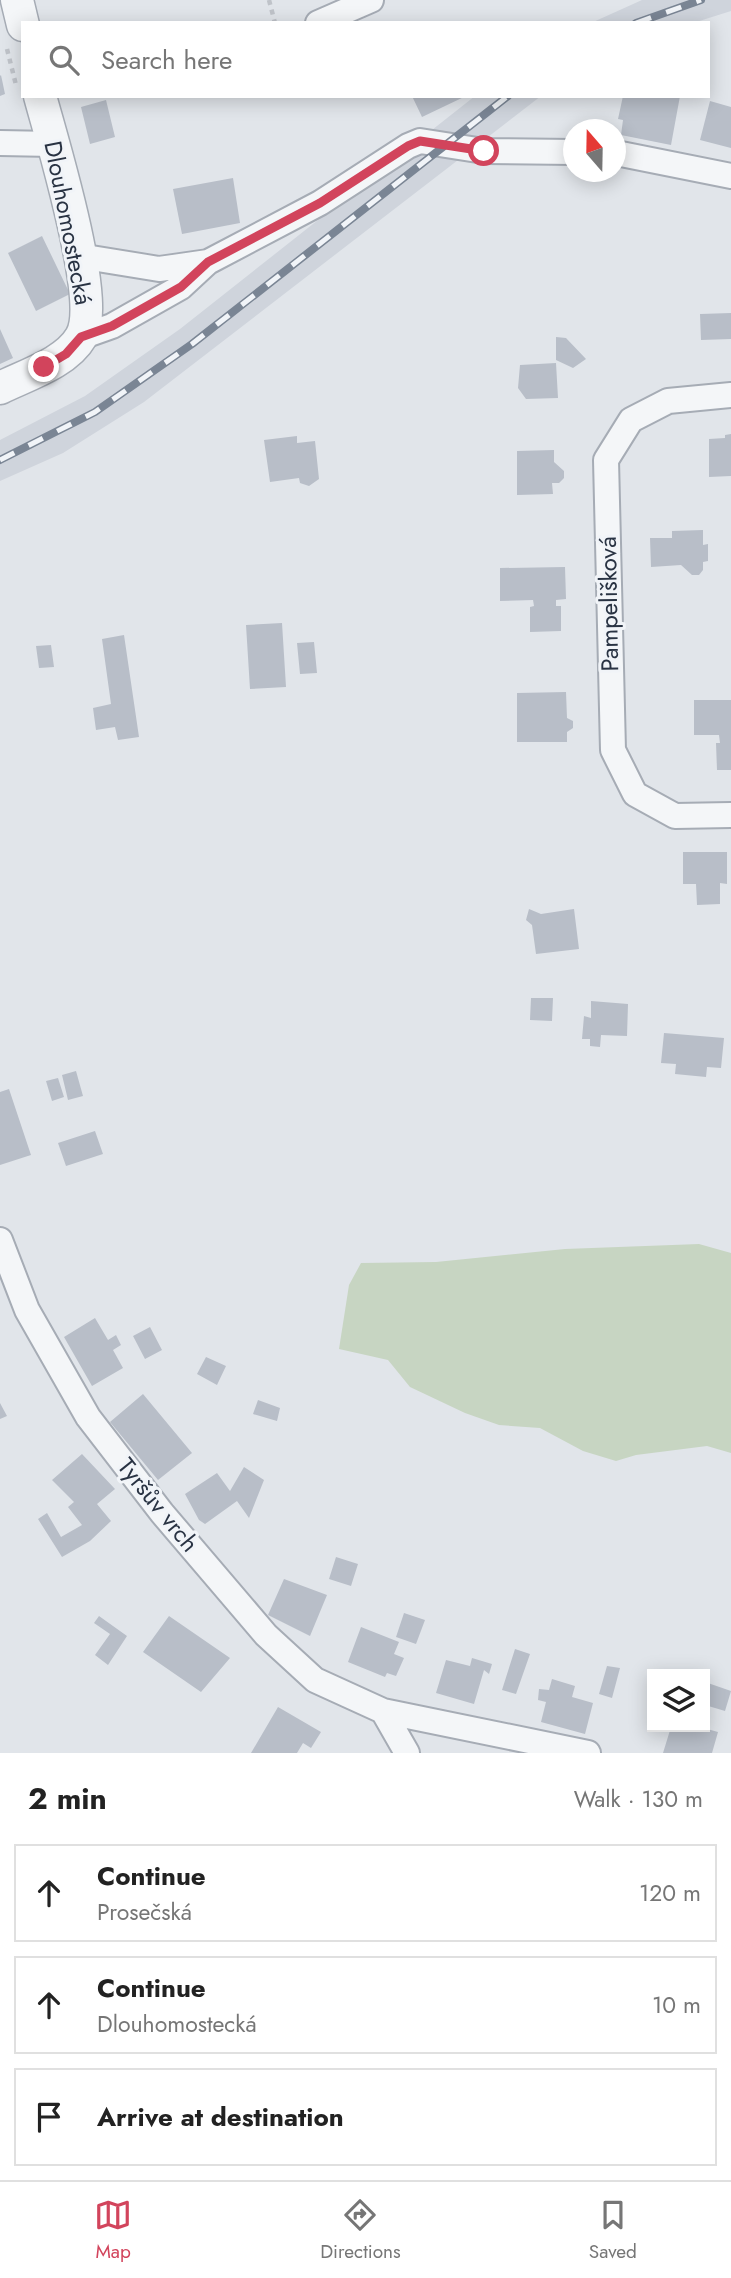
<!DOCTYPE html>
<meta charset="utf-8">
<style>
:root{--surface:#fff;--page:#f6f6f6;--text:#222;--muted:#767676;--line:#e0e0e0;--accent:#d2445c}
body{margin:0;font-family:Jost,sans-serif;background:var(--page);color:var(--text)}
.controls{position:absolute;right:21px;bottom:21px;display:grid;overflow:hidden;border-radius:0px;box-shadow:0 4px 18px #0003}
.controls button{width:63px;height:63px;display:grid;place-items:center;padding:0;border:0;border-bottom:2px solid var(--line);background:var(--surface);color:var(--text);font:35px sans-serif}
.compass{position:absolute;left:563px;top:119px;width:63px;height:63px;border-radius:50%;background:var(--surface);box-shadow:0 4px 18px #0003;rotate:340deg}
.stop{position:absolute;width:21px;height:21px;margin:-16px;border:5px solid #d2445c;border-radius:50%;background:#fff}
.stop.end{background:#d2445c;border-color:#fff;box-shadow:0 2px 7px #0008}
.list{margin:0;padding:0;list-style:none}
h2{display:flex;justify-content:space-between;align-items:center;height:91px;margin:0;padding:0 28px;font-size:30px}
h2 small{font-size:23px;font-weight:400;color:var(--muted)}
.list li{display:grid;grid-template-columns:46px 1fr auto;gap:21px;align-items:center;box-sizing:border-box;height:98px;margin:0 14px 14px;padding:0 14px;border:2px solid var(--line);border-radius:0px}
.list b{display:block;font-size:26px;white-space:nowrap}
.list p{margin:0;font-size:23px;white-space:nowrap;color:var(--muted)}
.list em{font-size:23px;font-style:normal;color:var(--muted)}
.icon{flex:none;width:38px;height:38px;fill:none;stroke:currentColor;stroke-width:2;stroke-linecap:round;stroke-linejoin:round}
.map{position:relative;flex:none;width:731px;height:1753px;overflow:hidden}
.search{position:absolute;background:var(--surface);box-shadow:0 4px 18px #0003;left:21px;right:21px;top:21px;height:77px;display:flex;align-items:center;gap:18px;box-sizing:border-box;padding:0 24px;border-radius:0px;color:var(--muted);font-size:26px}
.sheet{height:427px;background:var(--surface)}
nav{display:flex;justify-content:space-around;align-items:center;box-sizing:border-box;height:98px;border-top:2px solid var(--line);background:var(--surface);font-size:19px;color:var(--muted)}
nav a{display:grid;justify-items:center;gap:4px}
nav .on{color:var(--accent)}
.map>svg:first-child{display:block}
.built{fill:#cfd4dc}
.green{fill:#c7d5c2}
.building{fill:#b8bec8}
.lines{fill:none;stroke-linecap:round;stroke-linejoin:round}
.minor-casing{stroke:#a6acb5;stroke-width:28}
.tertiary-casing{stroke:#a6acb5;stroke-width:35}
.path{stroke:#bfc3c9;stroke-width:4.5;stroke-dasharray:5 5;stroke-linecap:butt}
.minor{stroke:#f4f6f8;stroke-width:24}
.tertiary{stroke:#f4f6f8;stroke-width:32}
.rail-casing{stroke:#7a8594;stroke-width:8}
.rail{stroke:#f1f4f8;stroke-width:5;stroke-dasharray:16;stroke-linecap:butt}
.route{stroke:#d2445c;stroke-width:9}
.labels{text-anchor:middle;stroke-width:6;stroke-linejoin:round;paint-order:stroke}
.street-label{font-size:24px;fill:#293343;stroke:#f1f4f8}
</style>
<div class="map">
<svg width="731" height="1753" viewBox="0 0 731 1753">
<rect width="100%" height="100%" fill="#e1e5ea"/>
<path class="built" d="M642 0H731V11L693 23H591Z
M475 96H541L144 402 63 453 0 481V440L85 396 180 329Z"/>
<path class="green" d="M699 1244 731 1253V1453L707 1446 636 1455 616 1461 583 1451 540 1428 499 1425 465 1413 410 1387 388 1360 339 1349 349 1285 361 1263 436 1262 565 1249Z"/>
<path class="building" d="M1 75 5 94 0 96V76Z
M412 96H466L422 117Z
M623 96H680L671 145 621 135 623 120 618 119Z
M106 100 115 137 90 144 81 107Z
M710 101 731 107V148L700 140Z
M233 178 240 223 182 234 173 189Z
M42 236 70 294 36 311 8 253Z
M731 313V339L701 340 700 314Z
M0 329 13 358 0 364Z
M556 337 566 338 586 359 573 368 556 360Z
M556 363 558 398 526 399 518 388 520 365Z
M731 434V476L709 477V439L725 438V435Z
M297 436V443L315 441 319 479 309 486 300 483 299 478 270 482 264 440Z
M554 450V462L564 471V478L559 483H552L553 494 517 495V451Z
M703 530V545L708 544V561L703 562V570L699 575H692L681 565 651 567 650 538H672V531Z
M565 567 566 599 556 600V606H561V631L530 632V607L534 606 533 600 500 601V568Z
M282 623 286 687 250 689 246 625Z
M124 635 139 737 118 740 115 727 96 730 93 708 111 704 102 639Z
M314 642 317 673 300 674 297 643Z
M51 645 54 667 39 668 36 646Z
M566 692 567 718 573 721V728L567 732V742H517V693Z
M694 700H731V770H717L716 743H720L719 735H694Z
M683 852H727V884L720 883V904L697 905 696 884H683Z
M529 909 541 914 574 909 579 949 536 954 532 925 526 920Z
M531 998H553L552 1021 530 1020Z
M591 1001 628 1004 627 1036 601 1035 600 1047 590 1046V1039H582L584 1016 591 1018Z
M664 1033 724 1038 721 1068 707 1067 706 1077 675 1074 676 1064 661 1063Z
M76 1071 83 1096 68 1100 62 1075Z
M58 1078 64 1097 52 1101 46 1081Z
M9 1089 31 1155 0 1165V1092Z
M95 1131 103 1154 66 1166 58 1143Z
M95 1318 108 1340 116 1335 121 1345 113 1350 123 1368 92 1386 64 1337Z
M150 1327 162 1350 145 1359 133 1336Z
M206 1357 226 1366 217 1385 197 1374Z
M143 1394 192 1453 158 1480 110 1422Z
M258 1400 280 1408 277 1421 253 1414Z
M0 1403 7 1416 0 1419Z
M82 1454 115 1489 97 1504 111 1521 90 1541 62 1557 38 1519 47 1513 61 1537 82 1525 68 1507 74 1502 52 1480Z
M244 1467 264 1480 249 1518 237 1501 205 1524 199 1520 185 1494 217 1473 230 1491Z
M336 1557 358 1564 351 1586 329 1579Z
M284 1579 327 1595 310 1636 268 1615Z
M404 1613 425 1620 416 1644 396 1637Z
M99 1616 127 1636 108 1665 95 1655 110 1634 94 1623Z
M169 1616 230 1658 201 1692 143 1652Z
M361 1627 399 1642 394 1654 404 1658 396 1676 387 1673 385 1677 348 1662Z
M515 1649 530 1654 516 1694 502 1690Z
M472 1658 492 1664 489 1674 484 1670 474 1704 436 1693 446 1660 470 1666Z
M607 1666 620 1668 612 1698 599 1694Z
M552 1679 575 1686 572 1697 593 1703 585 1734 541 1722 546 1702 538 1700 539 1689 549 1690Z
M705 1682 731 1691 725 1711 705 1705Z
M278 1707 321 1732 311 1748 303 1743 297 1753H251Z
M671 1727H700L718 1732 712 1753H663Z"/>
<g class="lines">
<defs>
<path id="minor" d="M318 23 371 0
M0 143 53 144
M616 153 731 176
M79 256 159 269 208 262
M81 337 112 326 181 287 208 262 320 203 408 146 420 141 484 151 574 152
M731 395 668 401 631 420 606 460 613 750 635 794 675 816 731 815
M0 1240 27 1310 88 1417 162 1513 266 1635 315 1680 383 1711 588 1753
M383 1711 407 1753"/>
<path id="tertiary" d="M17 0 23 25
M0 388C26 375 66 363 81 337 102 301 52 141 40 96"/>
</defs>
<use href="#minor" class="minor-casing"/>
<use href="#tertiary" class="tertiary-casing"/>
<path class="path" d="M269 0 275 23
M7 49 16 85"/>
<use href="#minor" class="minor"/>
<use href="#tertiary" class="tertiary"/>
<defs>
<path id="rail" d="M636 23 701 0
M0 460 95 412 192 344 508 96"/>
</defs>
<use href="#rail" class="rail-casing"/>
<use href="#rail" class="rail"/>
</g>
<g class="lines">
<path class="route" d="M44 367 66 354 81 337 112 326 181 287 208 262 320 203 408 146 420 141 484 151"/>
</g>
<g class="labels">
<g class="street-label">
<text transform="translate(68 223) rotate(79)" y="8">Dlouhomostecká</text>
<text transform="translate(609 604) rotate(-91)" y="8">Pampelišková</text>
<text transform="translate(158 1505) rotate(51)" y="8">Tyršův vrch</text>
</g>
</g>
</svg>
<div class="controls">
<button><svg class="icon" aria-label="layers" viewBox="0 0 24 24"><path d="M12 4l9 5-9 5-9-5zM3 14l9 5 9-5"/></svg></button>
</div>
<svg class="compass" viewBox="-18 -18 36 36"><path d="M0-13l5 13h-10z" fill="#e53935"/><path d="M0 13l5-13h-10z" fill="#767676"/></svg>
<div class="stop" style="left:484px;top:151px"></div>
<div class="stop end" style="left:44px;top:367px"></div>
<div class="search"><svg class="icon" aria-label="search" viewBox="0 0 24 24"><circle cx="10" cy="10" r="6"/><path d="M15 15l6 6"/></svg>Search here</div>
</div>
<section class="sheet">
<h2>2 min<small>Walk · 130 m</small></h2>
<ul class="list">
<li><svg class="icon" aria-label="ahead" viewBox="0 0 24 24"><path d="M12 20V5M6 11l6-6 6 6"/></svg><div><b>Continue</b><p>Prosečská</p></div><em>120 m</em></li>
<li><svg class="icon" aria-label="ahead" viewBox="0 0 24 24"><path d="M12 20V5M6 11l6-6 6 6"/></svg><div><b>Continue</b><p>Dlouhomostecká</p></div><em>10 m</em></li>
<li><svg class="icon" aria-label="arrive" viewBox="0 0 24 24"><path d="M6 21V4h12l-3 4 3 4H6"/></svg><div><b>Arrive at destination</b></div></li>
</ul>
</section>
<nav>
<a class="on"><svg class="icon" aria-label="map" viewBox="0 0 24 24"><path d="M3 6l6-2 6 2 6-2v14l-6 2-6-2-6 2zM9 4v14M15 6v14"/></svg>Map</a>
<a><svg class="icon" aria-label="directions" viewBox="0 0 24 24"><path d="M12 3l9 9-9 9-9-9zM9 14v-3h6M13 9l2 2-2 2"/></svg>Directions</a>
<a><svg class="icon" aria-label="saved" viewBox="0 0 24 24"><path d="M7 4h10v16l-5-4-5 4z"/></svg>Saved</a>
</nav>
